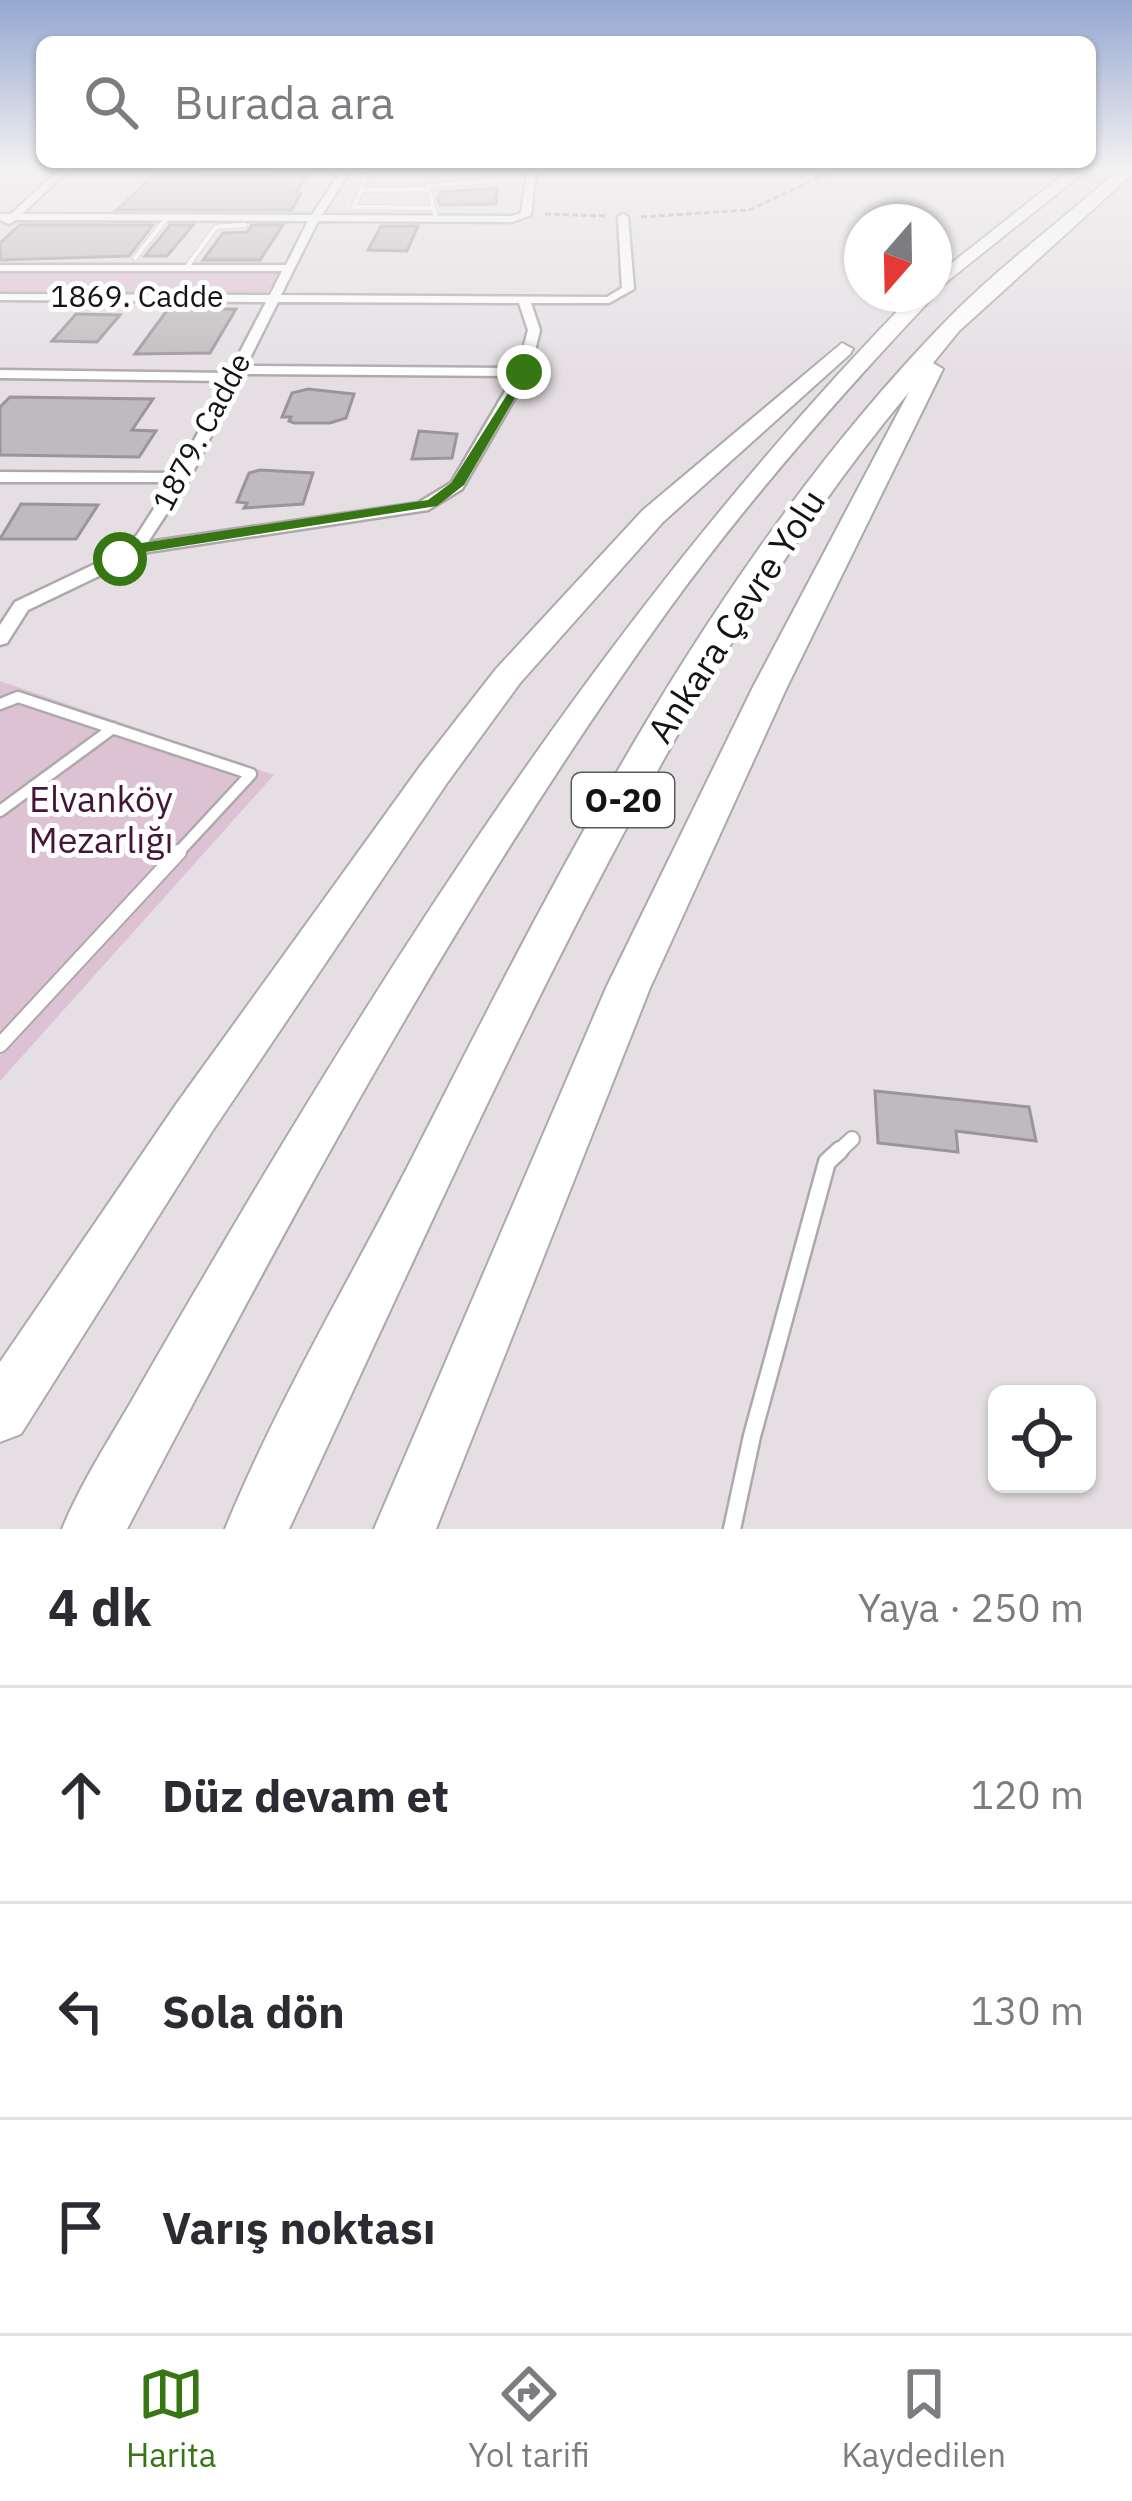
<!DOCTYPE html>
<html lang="tr">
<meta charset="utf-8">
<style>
:root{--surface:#fff;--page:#f7f7f7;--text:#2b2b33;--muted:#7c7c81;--line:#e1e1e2;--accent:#367714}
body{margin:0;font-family:"IBM Plex Sans",sans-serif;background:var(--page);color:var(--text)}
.controls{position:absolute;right:36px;bottom:36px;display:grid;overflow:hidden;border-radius:18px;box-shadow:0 3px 9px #0004}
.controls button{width:108px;height:108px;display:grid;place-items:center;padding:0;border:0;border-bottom:3px solid var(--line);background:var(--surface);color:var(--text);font:60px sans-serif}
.compass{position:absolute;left:844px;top:204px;width:108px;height:108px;border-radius:50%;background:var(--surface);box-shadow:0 3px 9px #0004;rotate:200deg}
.stop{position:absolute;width:36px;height:36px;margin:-27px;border:9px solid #367714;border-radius:50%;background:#fff}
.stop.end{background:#367714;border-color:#fff;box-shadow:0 3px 12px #0008}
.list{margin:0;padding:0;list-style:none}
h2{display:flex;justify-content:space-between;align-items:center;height:156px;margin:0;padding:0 48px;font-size:51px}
h2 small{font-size:39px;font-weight:400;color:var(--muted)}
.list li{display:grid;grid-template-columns:78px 1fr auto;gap:36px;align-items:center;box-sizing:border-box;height:216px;padding:0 48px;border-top:3px solid var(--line)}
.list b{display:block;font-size:45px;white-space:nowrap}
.list em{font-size:39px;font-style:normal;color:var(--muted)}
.icon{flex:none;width:66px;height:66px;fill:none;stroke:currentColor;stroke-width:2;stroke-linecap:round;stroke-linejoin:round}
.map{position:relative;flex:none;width:1132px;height:1529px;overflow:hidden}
.search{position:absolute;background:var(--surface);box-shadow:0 3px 9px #0004;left:36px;right:36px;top:36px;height:132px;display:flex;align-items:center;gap:30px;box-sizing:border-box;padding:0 42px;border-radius:18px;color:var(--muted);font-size:45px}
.sheet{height:804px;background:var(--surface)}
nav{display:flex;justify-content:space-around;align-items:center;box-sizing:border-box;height:168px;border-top:3px solid var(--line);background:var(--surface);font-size:33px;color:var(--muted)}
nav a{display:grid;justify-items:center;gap:6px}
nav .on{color:var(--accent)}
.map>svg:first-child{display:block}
.green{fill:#dcc2d3}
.building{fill:#bfbabd;stroke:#9a9599;stroke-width:3}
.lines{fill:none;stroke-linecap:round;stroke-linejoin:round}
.lane-far3-casing{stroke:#aea8ac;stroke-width:6}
.lane-far2-casing{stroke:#aea8ac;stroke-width:15}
.lane-far1-casing{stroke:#aea8ac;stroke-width:18}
.lane-casing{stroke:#aea8ac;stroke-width:21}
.street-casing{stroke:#aea8ac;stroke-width:5}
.highway-casing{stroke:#aea8ac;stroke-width:4}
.path{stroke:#928d90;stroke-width:3;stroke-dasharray:6 3;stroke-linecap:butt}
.lane-far3{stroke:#fff;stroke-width:4.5}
.lane-far2{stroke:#fff;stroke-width:10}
.lane-far1{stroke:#fff;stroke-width:14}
.lane{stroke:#fff;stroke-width:16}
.street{fill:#fff;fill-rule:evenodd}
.highway{fill:#fff;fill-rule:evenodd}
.route{fill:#367714}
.labels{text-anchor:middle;stroke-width:10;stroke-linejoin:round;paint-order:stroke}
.far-street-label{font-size:30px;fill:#151315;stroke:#fff}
.shield{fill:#fff;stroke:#5b5a5b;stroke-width:3}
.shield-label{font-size:33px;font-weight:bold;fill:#151315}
.street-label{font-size:36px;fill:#151315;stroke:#fff}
.park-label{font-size:36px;fill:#451539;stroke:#fff}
</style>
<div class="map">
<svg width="1132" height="1529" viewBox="0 0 1132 1529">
<rect width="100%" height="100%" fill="#e5dfe3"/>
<path class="green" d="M0 272H282L265 295 0 293Z
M0 681 274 775 0 1081Z"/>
<path class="building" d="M162 168H204L198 175H274L279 168H312L296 192 301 193 292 210H117Z
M497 188 496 204 440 205 438 198 441 192Z
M20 225H153L129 256 0 260V243Z
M170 225H193L167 256H145Z
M252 225H283L260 260H203L223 233 247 232Z
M381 226H418L407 251 368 250Z
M168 309H236L210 353 135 354Z
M76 314 120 315 97 342 52 341Z
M308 389 354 394 346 418 330 423H294L289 421 291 417H282L292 393Z
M10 397 153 399 132 430 156 431 139 457 0 455V407Z
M419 431 457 434 452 458 412 459Z
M260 470 313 473 303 504 244 508 247 503 237 502 249 473Z
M21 504 98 505 76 539H0Z
M875 1091 1029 1107 1036 1141 956 1131 958 1152 878 1143Z"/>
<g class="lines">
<defs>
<path id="lane-far3" d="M370 168 354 207 433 208
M359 190 429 189
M436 218 428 186 506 180 509 168
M135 258 167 218
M186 268 216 227 245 225"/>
<path id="lane-far2" d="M0 704 18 697 251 774 176 855
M0 811 113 728"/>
<path id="lane-far1" d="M0 1045 179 852
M837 1153 852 1139"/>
<path id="lane" d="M732 1529 752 1436 827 1162 840 1150"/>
<path id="street" d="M61 168H70L22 214 312 215 343 168H352L322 215 512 216 521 213 528 168H536L531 215 512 222 318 221 281 295 607 297 622 288 618 217 623 214 628 217 634 289 609 303H531L540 330 530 372 462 489 428 510 135 554 126 563 28 610 7 643 0 645V625L15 602 114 555 137 535 171 482H0V472L177 473 225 381 0 378V370L229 373 266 302 0 300V294L270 295 282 271H0V265H286L308 221 16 220 9 224 0 220V214H11ZM278 302 519 303 528 330 518 368 246 366ZM242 374 514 376 451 483 418 503 148 542 190 478Z"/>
<path id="highway" d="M1072 168H1089L934 292V277Z
M1121 168H1132V174L959 331 933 363 943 369 787 687 650 988 436 1529H374L606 988 753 687 909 392C786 540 691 704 602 874 490 1088 391 1310 289 1529H225C276 1404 347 1285 409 1164 558 871 712 563 943 324 997 268 1062 220 1121 168Z
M934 293 935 294 932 298C839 397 749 499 669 609 461 898 292 1214 127 1529H62C80 1485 107 1443 131 1402 170 1333 210 1266 250 1198 446 870 646 569 914 294Z
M842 343 853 349 850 354 663 522 520 683 447 783 211 1133 21 1434 0 1442V1362L177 1103 421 765 496 669 643 510Z"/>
</defs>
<use href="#lane-far3" class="lane-far3-casing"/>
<use href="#lane-far2" class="lane-far2-casing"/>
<use href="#lane-far1" class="lane-far1-casing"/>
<use href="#lane" class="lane-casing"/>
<use href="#street" class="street-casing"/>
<use href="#highway" class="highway-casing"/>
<path class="path" d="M545 214 605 216
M641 217 749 210 840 168"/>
<use href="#lane-far3" class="lane-far3"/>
<use href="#lane-far2" class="lane-far2"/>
<use href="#lane-far1" class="lane-far1"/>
<use href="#lane" class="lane"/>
<use href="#street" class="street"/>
<use href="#highway" class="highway"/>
</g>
<linearGradient id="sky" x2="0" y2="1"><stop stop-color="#95a7d0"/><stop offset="0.44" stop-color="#f3f1f2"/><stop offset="1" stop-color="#f3f1f2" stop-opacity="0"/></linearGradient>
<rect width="1132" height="382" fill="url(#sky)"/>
<path class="route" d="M524 368 530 372 464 485 437 506 139 553 120 563 112 559 135 544 428 500 451 483Z"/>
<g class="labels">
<g class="far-street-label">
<text x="137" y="307">1869. Cadde</text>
<text transform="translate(202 432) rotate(-62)" y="10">1879. Cadde</text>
</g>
<rect class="shield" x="572" y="773" width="102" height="54" rx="9"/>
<g class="shield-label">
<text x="623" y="812">O-20</text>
</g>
<g class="street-label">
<text transform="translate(736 616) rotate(-57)" y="13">Ankara Çevre Yolu</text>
</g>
<g class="park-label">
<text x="101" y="812">Elvanköy<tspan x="101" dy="41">Mezarlığı</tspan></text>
</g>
</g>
</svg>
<div class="controls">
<button><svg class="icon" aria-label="locate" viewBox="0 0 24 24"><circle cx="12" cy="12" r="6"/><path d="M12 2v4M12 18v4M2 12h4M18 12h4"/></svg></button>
</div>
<svg class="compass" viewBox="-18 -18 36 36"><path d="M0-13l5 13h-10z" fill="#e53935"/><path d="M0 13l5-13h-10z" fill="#7c7c81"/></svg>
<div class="stop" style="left:120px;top:559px"></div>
<div class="stop end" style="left:524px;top:372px"></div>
<div class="search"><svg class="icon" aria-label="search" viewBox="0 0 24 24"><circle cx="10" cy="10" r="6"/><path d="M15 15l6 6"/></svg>Burada ara</div>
</div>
<section class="sheet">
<h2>4 dk<small>Yaya · 250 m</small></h2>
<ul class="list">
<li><svg class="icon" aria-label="ahead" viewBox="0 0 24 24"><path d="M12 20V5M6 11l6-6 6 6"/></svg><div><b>Düz devam et</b></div><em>120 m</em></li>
<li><svg class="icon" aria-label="left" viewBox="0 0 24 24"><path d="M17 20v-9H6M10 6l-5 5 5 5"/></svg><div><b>Sola dön</b></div><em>130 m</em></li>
<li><svg class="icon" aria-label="arrive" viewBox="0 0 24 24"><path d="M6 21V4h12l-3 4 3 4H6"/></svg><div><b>Varış noktası</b></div></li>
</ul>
</section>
<nav>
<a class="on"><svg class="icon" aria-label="map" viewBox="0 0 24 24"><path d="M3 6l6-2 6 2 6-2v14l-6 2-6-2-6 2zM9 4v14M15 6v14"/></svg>Harita</a>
<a><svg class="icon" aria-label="directions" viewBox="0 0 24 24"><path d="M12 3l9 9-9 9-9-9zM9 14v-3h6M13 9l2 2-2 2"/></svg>Yol tarifi</a>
<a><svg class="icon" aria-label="saved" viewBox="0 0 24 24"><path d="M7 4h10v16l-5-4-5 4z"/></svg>Kaydedilen</a>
</nav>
